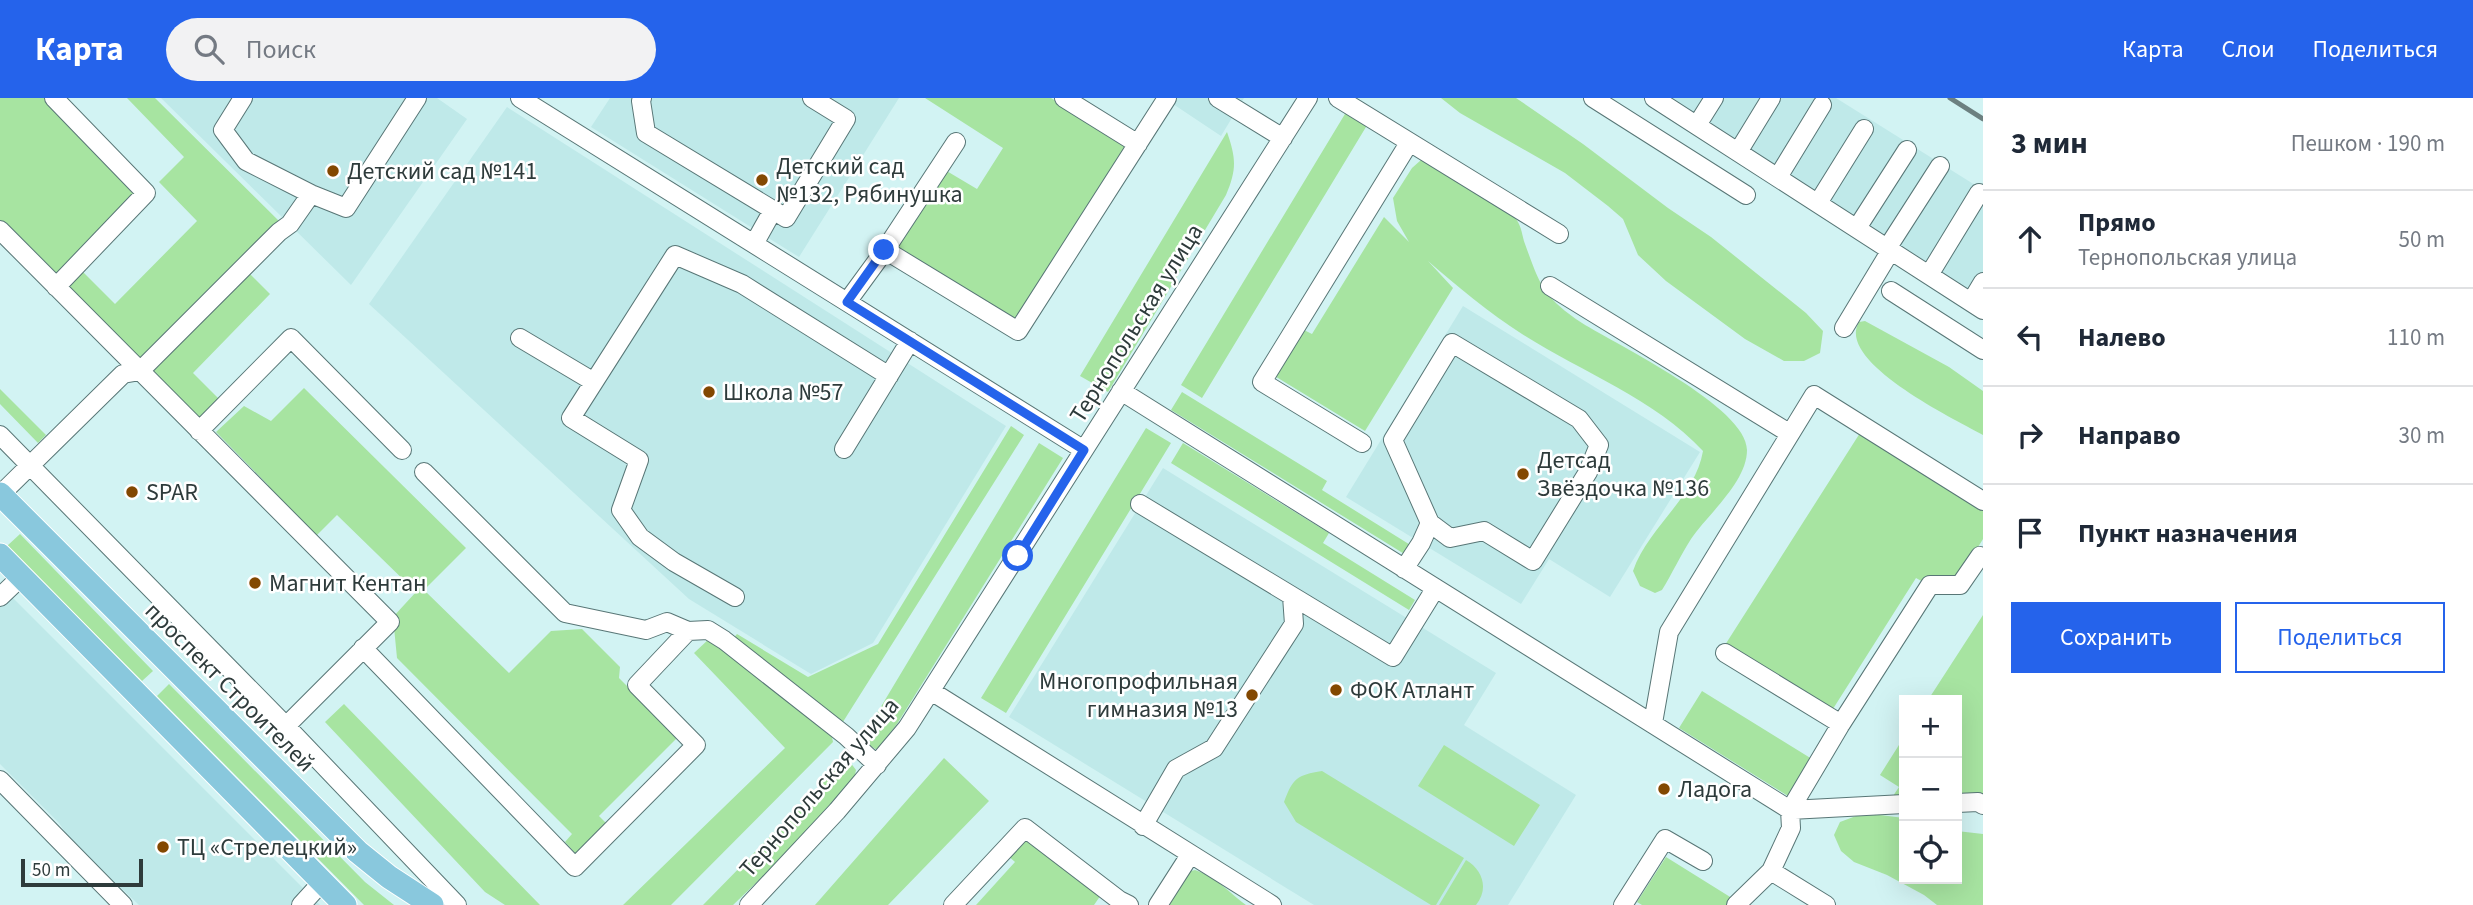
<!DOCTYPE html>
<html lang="ru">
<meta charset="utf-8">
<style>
:root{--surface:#fff;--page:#f2f2f3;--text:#1f2937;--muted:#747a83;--line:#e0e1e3;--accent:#2563eb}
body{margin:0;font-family:"Source Sans 3",sans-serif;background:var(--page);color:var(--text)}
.controls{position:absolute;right:21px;bottom:21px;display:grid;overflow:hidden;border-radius:0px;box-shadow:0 7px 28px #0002}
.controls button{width:63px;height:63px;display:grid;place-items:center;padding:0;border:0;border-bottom:2px solid var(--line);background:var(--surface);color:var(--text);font:35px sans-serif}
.scale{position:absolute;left:21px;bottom:18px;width:122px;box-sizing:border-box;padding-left:7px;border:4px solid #2e3b3b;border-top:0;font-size:19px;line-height:24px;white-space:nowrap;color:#2e3b3b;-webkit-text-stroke:5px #fff;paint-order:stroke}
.stop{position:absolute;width:21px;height:21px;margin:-16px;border:5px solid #2563eb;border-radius:50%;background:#fff}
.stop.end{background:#2563eb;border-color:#fff;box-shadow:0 2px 7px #0008}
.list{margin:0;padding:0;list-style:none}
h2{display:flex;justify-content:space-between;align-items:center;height:91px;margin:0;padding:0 28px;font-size:30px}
h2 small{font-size:23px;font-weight:400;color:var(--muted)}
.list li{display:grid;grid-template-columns:46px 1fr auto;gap:21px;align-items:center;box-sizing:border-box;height:98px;padding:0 28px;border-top:2px solid var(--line)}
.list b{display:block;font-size:26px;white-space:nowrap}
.list p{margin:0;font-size:23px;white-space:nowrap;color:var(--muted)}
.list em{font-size:23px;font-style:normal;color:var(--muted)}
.actions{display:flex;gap:14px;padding:21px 28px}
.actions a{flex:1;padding:16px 0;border:2px solid var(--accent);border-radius:0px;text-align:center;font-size:24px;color:var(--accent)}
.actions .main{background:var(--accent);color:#fff}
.icon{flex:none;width:38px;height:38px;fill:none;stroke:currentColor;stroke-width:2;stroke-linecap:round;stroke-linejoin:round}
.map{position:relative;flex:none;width:1983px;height:807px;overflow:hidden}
header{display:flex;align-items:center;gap:42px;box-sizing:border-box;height:98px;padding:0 35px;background:var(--accent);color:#fff}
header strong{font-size:33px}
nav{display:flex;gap:38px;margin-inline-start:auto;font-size:24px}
.search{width:490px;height:63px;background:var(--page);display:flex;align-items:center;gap:18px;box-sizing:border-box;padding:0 24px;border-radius:38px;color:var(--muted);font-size:26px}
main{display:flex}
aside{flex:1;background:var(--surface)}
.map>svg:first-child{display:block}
.built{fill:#bfe9e9}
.green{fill:#a7e4a1}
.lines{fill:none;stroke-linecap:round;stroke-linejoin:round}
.minor-casing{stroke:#587676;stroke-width:20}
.major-casing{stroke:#fff;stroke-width:25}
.minor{stroke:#fff;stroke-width:18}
.major{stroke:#89c8dd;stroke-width:23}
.rail{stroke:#6c8080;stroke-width:5}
.route{stroke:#2563eb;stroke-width:9}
.poi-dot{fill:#834801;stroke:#fff;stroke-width:2.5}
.labels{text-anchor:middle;stroke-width:5;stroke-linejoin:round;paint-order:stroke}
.poi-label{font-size:24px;fill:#2e3b3b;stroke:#fff;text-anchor:start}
.street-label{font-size:24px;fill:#2e3b3b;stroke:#fff}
</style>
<header>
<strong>Карта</strong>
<div class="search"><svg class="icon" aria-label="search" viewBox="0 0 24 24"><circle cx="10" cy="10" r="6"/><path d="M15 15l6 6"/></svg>Поиск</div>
<nav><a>Карта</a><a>Слои</a><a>Поделиться</a></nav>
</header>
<main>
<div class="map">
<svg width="1983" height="807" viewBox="0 0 1983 807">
<rect width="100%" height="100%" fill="#d2f3f3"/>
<path class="built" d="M161 0H437L467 21 351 187Z
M610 0H899L799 159 591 29Z
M1164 0H1244L1221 38Z
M1645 0H1836L1983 92V218Z
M507 9 1006 328 873 545 811 576 689 501 369 206Z
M1463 208 1700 354 1610 499 1549 461 1521 506 1346 399Z
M1163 370 1496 575 1464 627 1576 697 1508 807H1314L1009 619Z
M10 497 320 807H139L71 743 59 725 0 666V507Z"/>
<path class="green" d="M0 0H51L142 94 56 180 0 124Z
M127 0H155L282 126 142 265 64 188 81 172 115 206 197 123 159 84 184 59Z
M925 0H1051L1126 47 1016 223 897 148 945 72 977 91 1003 50Z
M1441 0H1516L1583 46 1668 110 1711 139 1806 215 1823 233 1820 255 1804 263H1784L1745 241 1666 183 1638 157 1623 121 1608 108 1565 75 1460 15Z
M1348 11 1369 24 1202 300 1181 287Z
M1227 34C1236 60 1237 71 1226 97L1108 294 1080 278Z
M1421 62 1432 65C1460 81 1495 96 1516 121 1522 129 1522 138 1525 146 1540 187 1543 199 1582 225 1617 247 1747 309 1747 352 1747 384 1708 416 1691 441 1680 458 1672 476 1662 492L1655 495 1640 488 1633 473C1648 429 1695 400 1703 353 1654 300 1581 274 1522 236 1489 215 1457 188 1428 163L1453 190 1365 333 1273 277 1302 231 1312 236 1384 119 1409 144 1397 123 1393 100 1412 70Z
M247 173 270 196 193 275 220 302 199 323 148 273Z
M1865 223 1949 269 1983 293V337C1956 322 1835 264 1859 224Z
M304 290 466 450 424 492 509 575 551 533 582 531 620 569 619 580 678 639 599 718 607 726 576 756 565 744 572 736 397 560 393 519 416 494 337 417 312 442 268 399V387L216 334 244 308 271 323Z
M0 291 46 337 38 345 0 306Z
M1182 294 1327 383 1322 392 1412 448 1406 457 1171 312Z
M1011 328 1024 337 841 627 731 543 737 536 808 579 878 546Z
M1146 330 1171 345 1006 615 981 600Z
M1860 335 1983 413V441L1959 480 1925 485 1916 480 1831 614 1725 547Z
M1039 345 1063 360 897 626 877 652 861 642Z
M1183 345 1329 435 1323 445 1415 502 1409 512 1171 365Z
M20 436 153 573 142 583 7 448Z
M1983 517V698L1957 699V602H1928Z
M710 540 830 630 833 644 671 807H623L785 650 694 555Z
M169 586 365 784 394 807H364L157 598Z
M1702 593 1812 661 1788 698 1679 630Z
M344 606 540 807H505L485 794 325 624Z
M1904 639V701H1891L1899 689 1880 677Z
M1444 647 1540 707 1514 748 1418 688Z
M847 660 856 672 854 681 806 737 733 807H703Z
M944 660 989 703 888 807H815Z
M1322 673 1464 760 1436 807H1431L1296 724 1284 704C1293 680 1297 677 1322 673Z
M1864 715 1904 720V781H1957V733L1983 736V807H1937L1924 797 1887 777 1854 764 1841 753 1834 737 1840 724Z
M1025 737 1103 794 1094 807H976L1015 764 1006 756Z
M1666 759 1735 802 1729 807H1642L1637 804Z
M1466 762C1483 772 1489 791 1476 807H1439Z
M1195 772C1217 779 1228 794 1246 807H1164L1187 774Z"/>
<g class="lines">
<defs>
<path id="minor" d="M54 0 146 95 56 189
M243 0 223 32 246 63 311 96 346 110 417 0
M520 0 1084 352
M642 0 641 3 646 35 773 112
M1064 0 1138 46
M1218 0 1283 40
M1338 0 1559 136
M1593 0 1746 97
M1654 0 1983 212
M1697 27 1714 0
M1738 54 1771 0
M1778 79 1822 7
M1818 105 1864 31
M1857 130 1907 52
M0 132 390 524 286 628
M754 146 773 112 786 120 846 21 812 0
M1888 149 1940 68
M885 152 1018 233 1167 0
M1929 177 1979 95
M1550 188 1789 335
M1891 193 1983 252
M847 204 885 152 956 44
M1971 204 1983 184
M1844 230 1891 152
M520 240 594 284
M1121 293 1790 712 1904 706
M199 333 291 240 402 352
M0 337 286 628 457 807
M1362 345 1262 284 1409 45
M844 351 910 243
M424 374 565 515 646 532 667 524 688 533 708 532 724 542 846 638 877 667
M1 396 123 276 140 273 279 134 290 126 311 96
M1140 406 1393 559 1435 491
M1404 471 1421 445 1430 425 1393 342 1452 245 1579 321 1599 347 1588 374 1533 463 1484 433 1450 440 1430 425
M0 499 21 479
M735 499 674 464 640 439 621 412 639 362 571 320 675 157 742 186 889 278
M363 550 575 769 696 647 637 587 688 533
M1725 555 1841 626
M931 593 1272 807
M1653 625 1669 534 1814 297 1983 403
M0 682 123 807
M1957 705 1978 704 1983 707
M1143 728 1176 671 1214 650 1294 526 1292 498
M1771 773 1826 807
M301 807 323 783
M749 807 837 713 907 630 1308 0
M953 807 1025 730 1119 802 1129 807
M1158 807 1190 757
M1623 807 1665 741 1703 763
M1736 807 1771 773 1791 730 1790 712 1841 626 1930 487H1960L1980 458 1983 459"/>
<path id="major" d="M0 396 358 754 389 779 432 807
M0 457 345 807"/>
</defs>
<use href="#minor" class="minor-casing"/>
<use href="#major" class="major-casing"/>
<use href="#minor" class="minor"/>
<use href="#major" class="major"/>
<path class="rail" d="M1950 0 1983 21"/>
</g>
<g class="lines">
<path class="route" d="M884 152 847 204 1084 352 1018 458"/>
</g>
<g class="poi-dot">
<circle cx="333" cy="73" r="7"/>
<circle cx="762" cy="82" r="7"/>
<circle cx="709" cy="294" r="7"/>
<circle cx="1523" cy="376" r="7"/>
<circle cx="132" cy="394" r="7"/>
<circle cx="255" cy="485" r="7"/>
<circle cx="1336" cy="592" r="7"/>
<circle cx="1252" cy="597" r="7"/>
<circle cx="1664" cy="691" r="7"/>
<circle cx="163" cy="749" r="7"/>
</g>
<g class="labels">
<g class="poi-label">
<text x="776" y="76">Детский сад<tspan x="776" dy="28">№132, Рябинушка</tspan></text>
<text x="347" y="81">Детский сад №141</text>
<text x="723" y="302">Школа №57</text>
<text x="1537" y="370">Детсад<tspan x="1537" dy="28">Звёздочка №136</tspan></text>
<text x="146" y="402">SPAR</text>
<text x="269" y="493">Магнит Кентан</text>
<text x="1238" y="591" text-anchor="end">Многопрофильная<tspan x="1238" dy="28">гимназия №13</tspan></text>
<text x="1350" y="600">ФОК Атлант</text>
<text x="1678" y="699">Ладога</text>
<text x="177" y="757">ТЦ «Стрелецкий»</text>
</g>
<g class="street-label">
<text transform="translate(1136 225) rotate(-58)" y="8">Тернопольская улица</text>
<text transform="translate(230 589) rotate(45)" y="8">проспект Строителей</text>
<text transform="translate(819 689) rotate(-49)" y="8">Тернопольская улица</text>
</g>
</g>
</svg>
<div class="controls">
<button>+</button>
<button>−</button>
<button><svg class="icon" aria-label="locate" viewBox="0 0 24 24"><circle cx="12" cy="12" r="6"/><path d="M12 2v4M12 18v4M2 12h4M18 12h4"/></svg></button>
</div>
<div class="scale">50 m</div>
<div class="stop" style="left:1018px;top:458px"></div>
<div class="stop end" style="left:884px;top:152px"></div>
</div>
<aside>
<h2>3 мин<small>Пешком · 190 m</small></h2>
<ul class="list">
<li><svg class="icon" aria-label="ahead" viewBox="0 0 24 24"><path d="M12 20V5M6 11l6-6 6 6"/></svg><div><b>Прямо</b><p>Тернопольская улица</p></div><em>50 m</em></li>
<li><svg class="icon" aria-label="left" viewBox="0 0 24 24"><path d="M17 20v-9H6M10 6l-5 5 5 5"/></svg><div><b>Налево</b></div><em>110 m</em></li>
<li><svg class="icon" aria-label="right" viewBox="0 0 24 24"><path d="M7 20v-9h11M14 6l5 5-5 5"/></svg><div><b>Направо</b></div><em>30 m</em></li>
<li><svg class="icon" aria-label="arrive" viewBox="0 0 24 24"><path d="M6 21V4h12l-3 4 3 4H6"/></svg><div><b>Пункт назначения</b></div></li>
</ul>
<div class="actions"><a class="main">Сохранить</a><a>Поделиться</a></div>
</aside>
</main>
